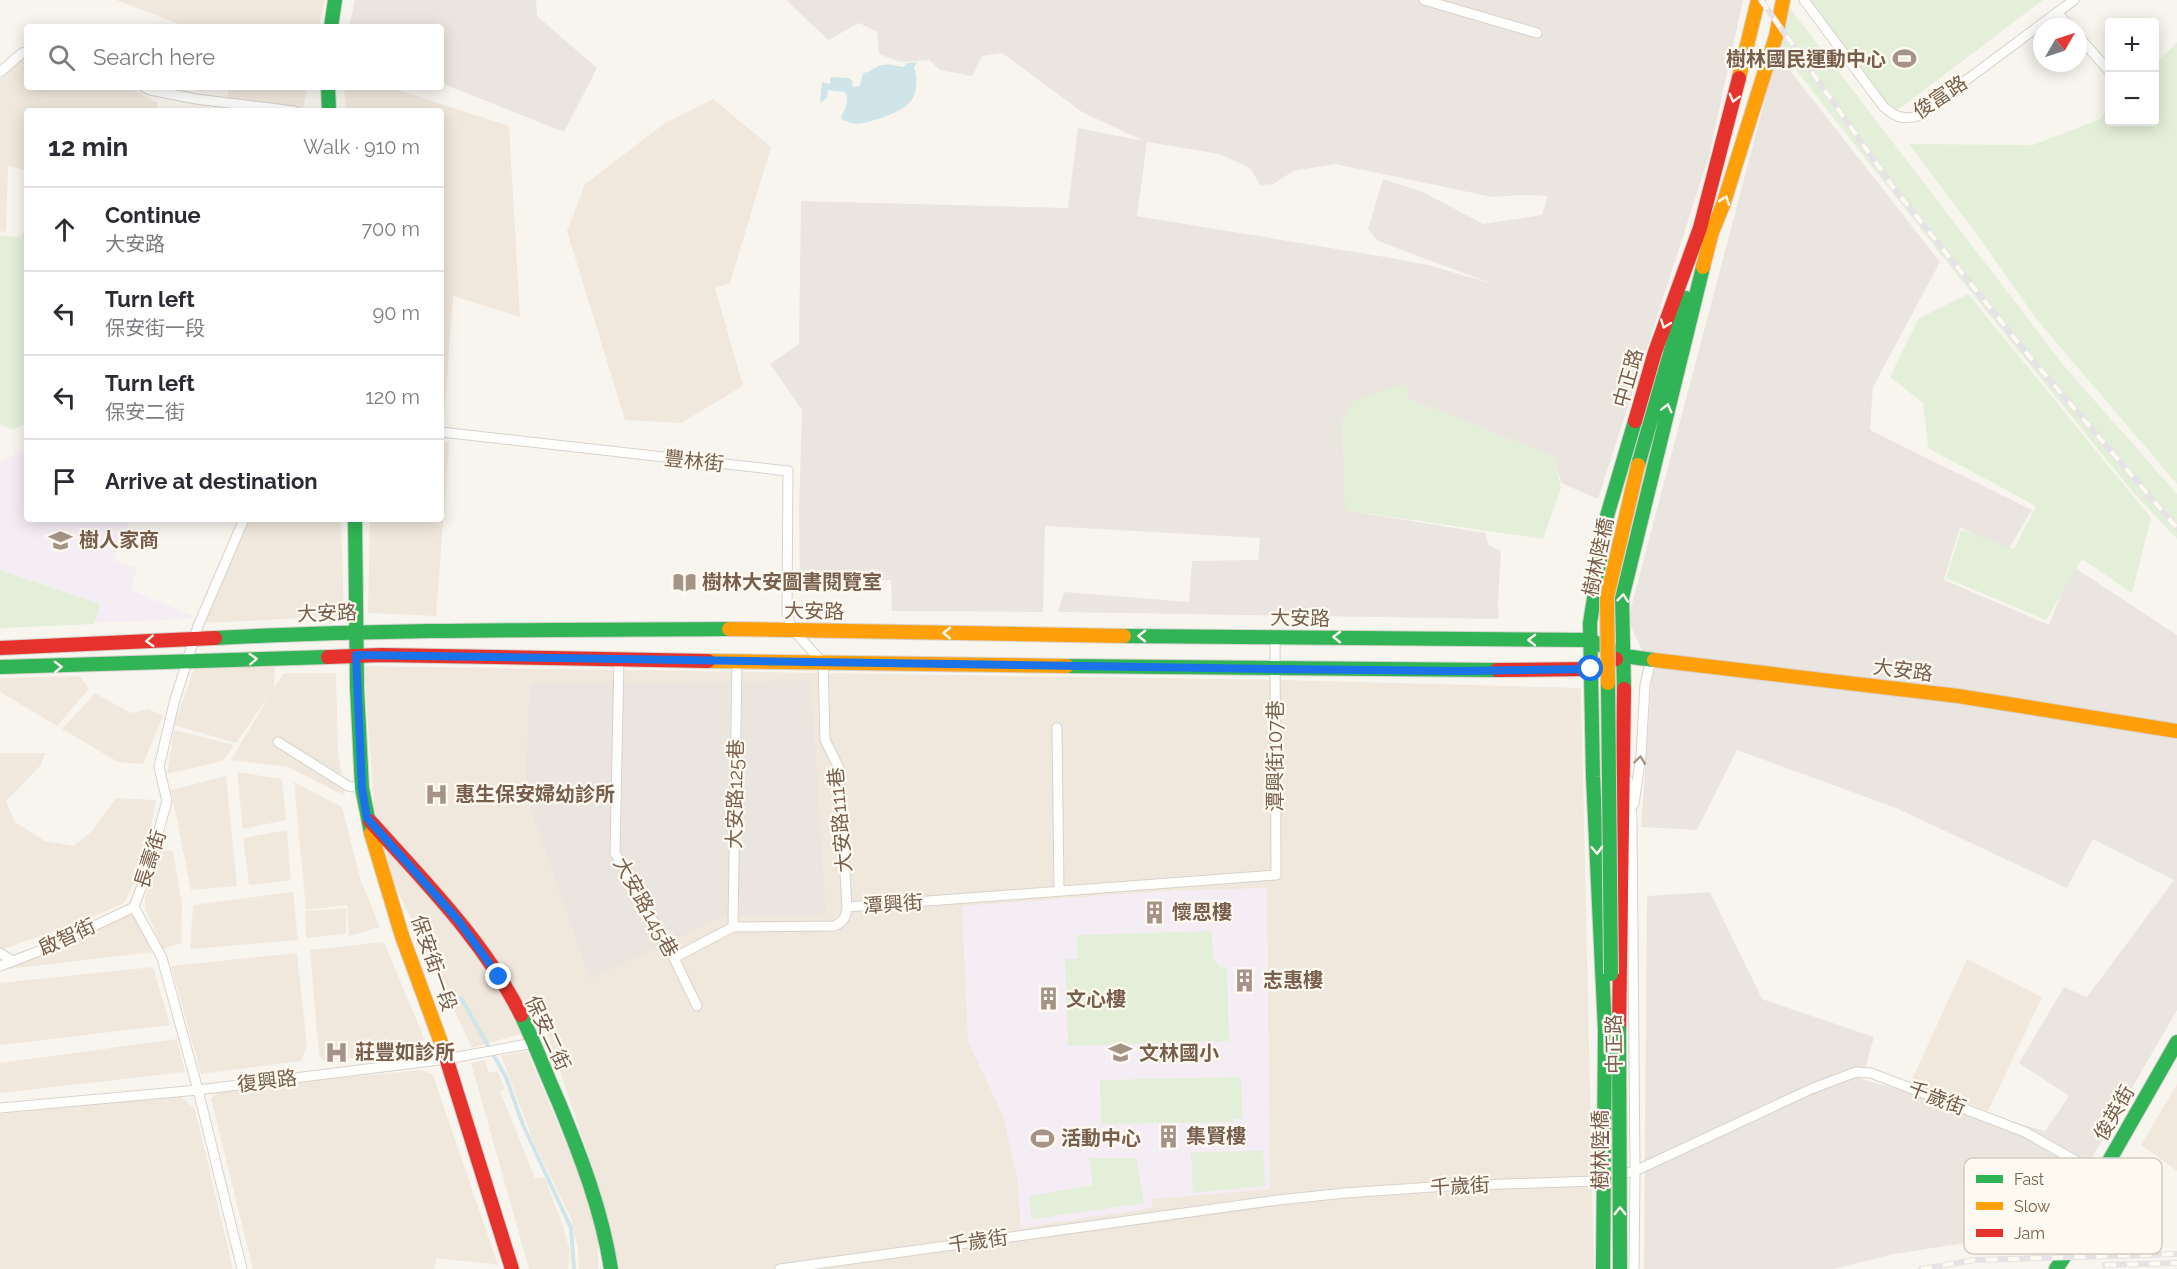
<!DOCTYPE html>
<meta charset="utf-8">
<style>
:root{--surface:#fff;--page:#f2f2f3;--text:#2b2b33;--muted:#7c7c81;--line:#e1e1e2}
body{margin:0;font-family:Raleway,"Noto Sans TC",sans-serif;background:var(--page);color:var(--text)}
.controls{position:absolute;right:18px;top:18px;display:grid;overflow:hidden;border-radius:6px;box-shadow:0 3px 15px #0003}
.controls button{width:54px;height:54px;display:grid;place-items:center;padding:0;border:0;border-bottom:2px solid var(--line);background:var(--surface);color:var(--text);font:30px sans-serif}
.compass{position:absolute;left:2033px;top:18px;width:54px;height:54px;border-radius:50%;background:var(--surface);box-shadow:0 3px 15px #0003;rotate:51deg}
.stop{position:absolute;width:18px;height:18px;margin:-14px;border:4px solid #1a73e8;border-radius:50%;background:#fff}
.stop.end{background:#1a73e8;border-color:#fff;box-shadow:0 2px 6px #0008}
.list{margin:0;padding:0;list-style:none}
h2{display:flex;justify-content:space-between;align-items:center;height:78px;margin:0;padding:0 24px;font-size:26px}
h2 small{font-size:20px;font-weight:400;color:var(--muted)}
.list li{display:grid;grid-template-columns:39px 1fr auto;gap:18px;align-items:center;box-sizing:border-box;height:84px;padding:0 24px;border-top:2px solid var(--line)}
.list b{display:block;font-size:22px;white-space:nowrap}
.list p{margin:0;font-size:20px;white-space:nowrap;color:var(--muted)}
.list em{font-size:20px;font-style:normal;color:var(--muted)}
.icon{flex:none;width:33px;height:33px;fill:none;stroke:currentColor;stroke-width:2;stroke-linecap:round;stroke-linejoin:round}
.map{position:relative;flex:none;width:2177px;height:1269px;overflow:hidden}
.search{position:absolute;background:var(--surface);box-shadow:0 3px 15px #0003;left:24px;top:24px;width:420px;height:66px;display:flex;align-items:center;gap:15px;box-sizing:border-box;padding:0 21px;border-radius:6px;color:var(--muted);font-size:22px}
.panel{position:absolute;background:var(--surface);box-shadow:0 3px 15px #0003;left:24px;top:108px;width:420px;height:414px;border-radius:6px}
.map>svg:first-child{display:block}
.residential{fill:#f1e8dd}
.industrial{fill:#ebe5df;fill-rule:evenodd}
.education{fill:#f5edf4}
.green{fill:#e4efda}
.water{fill:#d0e5e9}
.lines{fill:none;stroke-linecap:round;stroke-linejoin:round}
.stream{stroke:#d0e5e9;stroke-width:4}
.street-casing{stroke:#d8d2cc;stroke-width:11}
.fast-casing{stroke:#d8d2cc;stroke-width:16}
.slow-casing{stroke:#d8d2cc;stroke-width:16}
.jam-casing{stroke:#d8d2cc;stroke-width:16}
.street{stroke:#fefefd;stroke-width:9}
.fast{stroke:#30b455;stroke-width:14}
.slow{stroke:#ff9f0a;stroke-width:14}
.jam{stroke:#e5322d;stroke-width:14}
.rail-casing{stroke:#e6e3e6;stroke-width:6}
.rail{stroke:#fffaf1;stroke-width:4;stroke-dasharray:11;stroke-linecap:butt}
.fast-bridge-casing{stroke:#d8d2cc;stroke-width:16;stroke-linecap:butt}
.slow-bridge-casing{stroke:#d8d2cc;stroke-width:16;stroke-linecap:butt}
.fast-bridge{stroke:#30b455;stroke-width:14}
.slow-bridge{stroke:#ff9f0a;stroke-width:14}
.oneway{stroke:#fffaf1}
.oneway2{stroke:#a6968b}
.route{stroke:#1a73e8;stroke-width:8}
.labels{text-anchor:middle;stroke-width:4.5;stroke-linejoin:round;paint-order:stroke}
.poi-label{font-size:20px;font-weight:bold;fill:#775e4d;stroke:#fffaf1;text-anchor:start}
.street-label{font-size:20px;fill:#775e4d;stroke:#fffaf1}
.key{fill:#fffaf1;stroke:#d6cbc0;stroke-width:1.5}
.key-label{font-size:16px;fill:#775e4d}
</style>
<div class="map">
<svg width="2177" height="1269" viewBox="0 0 2177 1269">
<rect width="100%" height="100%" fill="#f8f5ef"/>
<path class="residential" d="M116 0H325L319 27H187Z
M27 56V87H129L158 103 156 111H27V170L8 166 6 232 0 231V79L3 78 17 61Z
M229 87H307L303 110 227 98Z
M344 87H376L378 90 392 88 509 126 520 317 453 296 444 418 441 417V111H346Z
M713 99 771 147 730 283 715 288 743 386 681 423 625 420 567 231 585 184 665 123Z
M441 442 449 443 436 616 368 613 370 519H441Z
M250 519H341L344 616 204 623Z
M275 666 274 688 284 673H336L338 753 345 796 288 767 231 760 269 696 236 743 174 725 194 669Z
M364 666 1285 680 1581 688 1594 1269H620L587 1151 545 1027 472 1048 393 881 374 805Z
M80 676 89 689 57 726 0 692V678Z
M95 693 131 713 149 709 163 716 143 764 118 762 62 729Z
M174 730 234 745 223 761 167 774Z
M0 753H45L41 765 6 801 15 822 45 841 74 846 92 831 116 798 156 800 143 866 124 903 81 922 0 950Z
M237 772 282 779 286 820 243 829Z
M226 776 237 886 191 890 171 790Z
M294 782 342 807 361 881 380 927 349 936 347 905 306 910Z
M287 830 291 880 249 885 243 838Z
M160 850 173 851 182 906 181 943 163 949 145 909V897Z
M293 892 298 940 190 949 193 905Z
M346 908V934L306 938 305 911Z
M133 912 153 952 0 970Z
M384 942 424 1038 418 1048 325 1062 319 1055 310 950Z
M297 953 307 1045 301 1061 201 1074 171 966Z
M1967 959 2042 997 1988 1111 1911 1082Z
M153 967 170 1025 0 1045V983Z
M177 1039 185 1072 0 1093V1063Z
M527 1051 576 1167 598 1233V1269H579L578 1249 571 1218 535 1145 501 1056Z
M485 1060 489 1073 497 1071 505 1089 500 1091 535 1178H545L563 1226 570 1251 568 1269H529L471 1063Z
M422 1070 433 1075 498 1265 437 1258 434 1269H253L211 1099 220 1089Z
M2177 1084V1171L2141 1145Z
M179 1095 195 1109 233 1269H0V1114Z"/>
<path class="industrial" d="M355 0H536L537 16 597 68 564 132 441 83V27H349Z
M786 0H1743L1709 156 1598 499 1561 483 1554 457 1409 399 1345 510 1485 533 1489 545 1501 551 1498 603 1499 619 1058 612 1064 592 1189 602 1192 561 1258 560 1260 538 1045 526 1043 612 892 611 891 580 800 581 799 508 802 410 770 364 799 344 801 201 1068 208 1078 128 1144 141 1082 112 1002 53 982 56 972 76 940 70 929 60 900 62 879 54 877 32 859 23 828 40ZM1147 142 1219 154 1250 168 1260 185 1274 184 1293 171 1335 164 1492 197 1521 195 1548 196 1542 215 1483 224 1423 192 1383 179 1368 229 1378 241 1493 284 1428 265 1391 258 1137 216Z
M1777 54 1940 262 1873 387 1870 430 2032 510 2007 552 1960 527 1944 580 2049 625 2072 566 2177 635V1010L2062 1210 2055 1243 2023 1234 1894 1254 1834 1269H1644L1647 896 1710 892 1762 999 1874 1037 1862 1079 2045 1131 2069 1096 2019 1063 2064 987 2087 997 2174 880 2093 839 2067 888 1896 808 1737 750 1697 830 1641 827 1652 674 1628 619Z
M811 681 826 915H726L590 979 525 793 530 683Z"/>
<path class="education" d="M27 450V519H130L114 560 137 568 131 590 193 616 190 619 0 627V461Z
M1267 888 1270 1189 1152 1199V1208L1021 1228 1017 1176 1003 1115 968 1042 962 906 1162 891Z"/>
<path class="green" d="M1801 0H2043L1887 118Z
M1786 3 2065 367 2177 494V539L2132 491 1954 271 1781 51Z
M2177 42V484L2037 320 1979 237 1909 144 2033 145 2100 119 2109 109 2110 122H2154L2155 65Z
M27 224V423L13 430 0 424V236L21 237Z
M1968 294 2151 518 2132 593 2082 559 2046 620 1946 578 1961 530 2014 549 2036 506 1928 448 1923 403 1890 377 1919 318Z
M1407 383 1409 399 1554 457 1561 488 1543 539 1345 510 1342 421 1355 400Z
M0 570 100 604 94 624 0 628Z
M1212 931 1213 958 1220 967H1227L1229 1041 1068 1046 1065 959H1078L1077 935Z
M1241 1077 1242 1119H1233V1122L1101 1124 1100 1080Z
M1263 1151 1265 1186 1193 1193 1191 1152Z
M1089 1158H1136L1144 1203 1032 1219 1029 1196 1093 1185Z"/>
<path class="water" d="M917 62 914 67C918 78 918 94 909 103 901 113 869 123 856 124 852 124 847 121 842 120L841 116C846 108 849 101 845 92L828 90 827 98 820 103 822 82 830 84V77L849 78 853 82 852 86 856 87 860 85 863 73C870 72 872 69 877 67 886 62 894 66 903 67L907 63Z"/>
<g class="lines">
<path class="stream" d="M461 998 506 1077 523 1125 571 1228 574 1269"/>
<defs>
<path id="street" d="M1424 0 1537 33
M1804 0 1883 106C1895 117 1902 120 1918 116L2074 0
M2057 12 2070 27
M2078 36 2110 72
M0 72 22 53 27 52
M144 87 150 90 196 99 294 111
M441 432 788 471 787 613 792 629 823 663 825 740 839 768 847 907
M619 658 615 853 674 958 697 1006
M1057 728 1059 891
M278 742 348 786 362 788
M1628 780 1632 818 1635 1171 1634 1269
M1634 804 1641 755 1645 685 1651 659
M733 927 737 660
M0 953 13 961
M674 958 733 927 834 926C844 922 846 917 847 907L1276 875 1275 637
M0 966 52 946 134 907
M0 1108 198 1090 447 1059 533 1043
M242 1269 198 1090 162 958 134 907 148 869 167 801 159 767 174 703 198 626 244 519
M780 1269 1278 1200 1345 1193 1447 1186 1594 1181 1635 1171 1811 1089 1856 1072 1871 1073 2025 1132 2101 1175"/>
<path id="fast" d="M331 27 335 0
M328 87 329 111
M1638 465 1686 298
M355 519 357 688 362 788 371 833
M1124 636 1590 640 1624 656 1654 660
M215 638C387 629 558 630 729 629
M1067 666 1497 670
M0 667 328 657
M1624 689 1622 598 1703 267
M521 1015C535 1044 546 1074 559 1103 581 1157 602 1211 611 1269
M1605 1031 1593 777 1590 623 1607 516 1635 421
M2056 1269 2064 1257 2101 1175 2177 1042"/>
<path id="slow" d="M1739 78 1758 0
M1703 267 1712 232 1723 205 1776 36 1783 0
M729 629 1124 636
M1654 660 1958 696 2177 731
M708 661 1067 666
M371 833 402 936 443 1048"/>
<path id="jam" d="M1635 421 1655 352 1700 228 1739 78
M0 648 215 638
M328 657 381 655 708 661
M1497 670 1591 669 1616 659
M370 821C424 881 485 942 521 1015
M1619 1030 1624 689
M443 1048 512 1269"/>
</defs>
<use href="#street" class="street-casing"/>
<use href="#fast" class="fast-casing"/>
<use href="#slow" class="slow-casing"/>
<use href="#jam" class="jam-casing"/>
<use href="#street" class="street"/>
<use href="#fast" class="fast"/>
<use href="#slow" class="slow"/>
<use href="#jam" class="jam"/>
<defs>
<path id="rail" d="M1761 0 1893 187 2024 350 2177 528
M2105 1265 2177 1263
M1921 1269 1975 1260 2177 1254"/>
</defs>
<use href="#rail" class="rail-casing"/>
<use href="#rail" class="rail"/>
<defs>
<path id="fast-bridge" d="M1608 683 1611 974
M1619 1030 1620 1269
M1603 1269 1605 1031"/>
<path id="slow-bridge" d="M1608 683 1607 597 1638 465"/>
</defs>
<use href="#fast-bridge" class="fast-bridge-casing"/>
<use href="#slow-bridge" class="slow-bridge-casing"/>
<use href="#fast-bridge" class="fast-bridge"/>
<use href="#slow-bridge" class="slow-bridge"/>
</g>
<defs><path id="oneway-chevron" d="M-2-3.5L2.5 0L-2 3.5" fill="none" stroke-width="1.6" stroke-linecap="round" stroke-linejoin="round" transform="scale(1.5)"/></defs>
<g class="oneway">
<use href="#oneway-chevron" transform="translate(1734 98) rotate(105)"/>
<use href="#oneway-chevron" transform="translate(1725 200) rotate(-71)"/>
<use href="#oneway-chevron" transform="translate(1665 324) rotate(110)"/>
<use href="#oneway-chevron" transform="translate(1667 408) rotate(-76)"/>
<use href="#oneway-chevron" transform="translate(1623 598) rotate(-84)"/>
<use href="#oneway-chevron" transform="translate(947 633) rotate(-179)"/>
<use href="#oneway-chevron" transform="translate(1142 636) rotate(-179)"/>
<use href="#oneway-chevron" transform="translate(1337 637) rotate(-179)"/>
<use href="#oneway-chevron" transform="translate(1532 640) rotate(-179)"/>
<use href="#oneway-chevron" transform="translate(150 641) rotate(177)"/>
<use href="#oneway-chevron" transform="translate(253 659) rotate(-3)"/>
<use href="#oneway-chevron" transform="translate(58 667) rotate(-1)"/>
<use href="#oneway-chevron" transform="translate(1597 850) rotate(88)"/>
<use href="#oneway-chevron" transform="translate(1620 1211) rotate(-90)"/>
</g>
<use class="oneway2" href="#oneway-chevron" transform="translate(1640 760) rotate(-83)"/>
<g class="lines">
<path class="route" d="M499 977 458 920 367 818 362 788 356 655 1275 669 1457 671 1591 669"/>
</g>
<defs>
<symbol id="stadium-bare" viewBox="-9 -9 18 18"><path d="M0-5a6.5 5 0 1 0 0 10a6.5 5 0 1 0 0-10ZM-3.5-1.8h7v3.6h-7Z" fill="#a49386" stroke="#fffaf1" stroke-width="2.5" paint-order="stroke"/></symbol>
<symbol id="school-bare" viewBox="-9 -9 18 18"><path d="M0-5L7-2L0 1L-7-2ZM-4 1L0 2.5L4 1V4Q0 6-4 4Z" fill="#a49386" stroke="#fffaf1" stroke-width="2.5" paint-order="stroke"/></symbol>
<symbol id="library-bare" viewBox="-9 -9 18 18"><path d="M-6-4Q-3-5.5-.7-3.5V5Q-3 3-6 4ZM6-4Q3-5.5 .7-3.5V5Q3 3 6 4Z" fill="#a49386" stroke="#fffaf1" stroke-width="2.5" paint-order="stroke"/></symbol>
<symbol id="hospital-bare" viewBox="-9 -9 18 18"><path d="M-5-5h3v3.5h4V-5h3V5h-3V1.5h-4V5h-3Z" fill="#a49386" stroke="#fffaf1" stroke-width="2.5" paint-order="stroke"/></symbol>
<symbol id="building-bare" viewBox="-9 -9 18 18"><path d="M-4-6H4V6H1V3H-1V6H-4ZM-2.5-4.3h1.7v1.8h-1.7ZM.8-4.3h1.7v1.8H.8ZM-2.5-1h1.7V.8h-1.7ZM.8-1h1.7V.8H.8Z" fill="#a49386" stroke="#fffaf1" stroke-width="2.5" paint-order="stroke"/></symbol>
</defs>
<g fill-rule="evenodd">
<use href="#stadium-bare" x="1888" y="42" width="33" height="33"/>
<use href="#school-bare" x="44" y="524" width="33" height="33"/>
<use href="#library-bare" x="668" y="566" width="33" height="33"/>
<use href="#hospital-bare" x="420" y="778" width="33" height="33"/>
<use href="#building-bare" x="1138" y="896" width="33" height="33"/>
<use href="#building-bare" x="1228" y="964" width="33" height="33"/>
<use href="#building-bare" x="1032" y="982" width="33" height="33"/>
<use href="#hospital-bare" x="320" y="1036" width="33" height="33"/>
<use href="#school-bare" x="1104" y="1036" width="33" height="33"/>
<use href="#building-bare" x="1152" y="1120" width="33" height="33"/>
<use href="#stadium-bare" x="1026" y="1122" width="33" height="33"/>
</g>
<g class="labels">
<g class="poi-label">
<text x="1886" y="66" text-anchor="end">樹林國民運動中心</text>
<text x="79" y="547">樹人家商</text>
<text x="702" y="589">樹林大安圖書閱覽室</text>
<text x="455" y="801">惠生保安婦幼診所</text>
<text x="1172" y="919">懷恩樓</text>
<text x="1263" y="987">志惠樓</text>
<text x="1066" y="1006">文心樓</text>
<text x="355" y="1059">莊豐如診所</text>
<text x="1139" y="1060">文林國小</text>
<text x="1186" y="1143">集賢樓</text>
<text x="1061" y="1145">活動中心</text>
</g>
<g class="street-label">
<text transform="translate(1940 97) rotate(-34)" y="7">俊富路</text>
<text transform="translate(1628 378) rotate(-74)" y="7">中正路</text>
<text transform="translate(694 461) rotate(6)" y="7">豐林街</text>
<text transform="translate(1598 557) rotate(-78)" y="7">樹林陸橋</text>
<text transform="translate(814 611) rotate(1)" y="7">大安路</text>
<text transform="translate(327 613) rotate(-2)" y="7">大安路</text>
<text transform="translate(1300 618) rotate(1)" y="7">大安路</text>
<text transform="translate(1903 670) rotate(7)" y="7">大安路</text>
<text transform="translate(1275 756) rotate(-90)" y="7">潭興街107巷</text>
<text transform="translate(735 794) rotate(-89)" y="7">大安路125巷</text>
<text transform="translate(840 820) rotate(-95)" y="7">大安路111巷</text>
<text transform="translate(150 859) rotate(-72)" y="7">長壽街</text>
<text transform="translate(893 904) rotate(-4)" y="7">潭興街</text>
<text transform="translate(646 907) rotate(61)" y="7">大安路145巷</text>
<text transform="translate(67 937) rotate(-25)" y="7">啟智街</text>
<text transform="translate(434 963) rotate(71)" y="7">保安街一段</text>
<text transform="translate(548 1033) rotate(65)" y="7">保安二街</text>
<text transform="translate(1614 1044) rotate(-91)" y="7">中正路</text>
<text transform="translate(267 1081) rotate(-7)" y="7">復興路</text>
<text transform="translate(1937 1098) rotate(21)" y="7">千歲街</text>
<text transform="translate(2114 1113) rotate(-60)" y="7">俊英街</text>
<text transform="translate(1600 1150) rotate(-90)" y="7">樹林陸橋</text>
<text transform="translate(1460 1186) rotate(-3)" y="7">千歲街</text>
<text transform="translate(978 1241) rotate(-8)" y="7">千歲街</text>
</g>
</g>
<rect x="1964" y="1158" width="198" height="96" rx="9" class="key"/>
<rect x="1976" y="1175" width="27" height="8" fill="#30b455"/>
<rect x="1976" y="1202" width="27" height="8" fill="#ff9f0a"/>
<rect x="1976" y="1229" width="27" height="8" fill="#e5322d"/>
<g class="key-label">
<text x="2014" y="1185">Fast</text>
<text x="2014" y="1212">Slow</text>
<text x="2014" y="1239">Jam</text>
</g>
</svg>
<div class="controls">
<button>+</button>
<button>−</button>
</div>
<svg class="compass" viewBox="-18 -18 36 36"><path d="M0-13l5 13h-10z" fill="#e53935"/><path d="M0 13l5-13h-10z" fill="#7c7c81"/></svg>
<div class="stop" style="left:1591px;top:669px"></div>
<div class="stop end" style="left:499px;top:977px"></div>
<div class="search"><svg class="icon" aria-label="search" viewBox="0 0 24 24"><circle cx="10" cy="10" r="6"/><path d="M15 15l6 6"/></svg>Search here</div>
<section class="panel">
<h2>12 min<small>Walk · 910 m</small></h2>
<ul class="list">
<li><svg class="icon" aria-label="ahead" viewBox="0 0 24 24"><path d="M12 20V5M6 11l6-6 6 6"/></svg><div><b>Continue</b><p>大安路</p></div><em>700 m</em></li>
<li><svg class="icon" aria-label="left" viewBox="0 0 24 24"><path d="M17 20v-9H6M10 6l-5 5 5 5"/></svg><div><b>Turn left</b><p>保安街一段</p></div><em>90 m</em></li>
<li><svg class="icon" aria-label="left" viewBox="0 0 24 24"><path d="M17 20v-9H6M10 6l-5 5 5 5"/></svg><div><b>Turn left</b><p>保安二街</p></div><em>120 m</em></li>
<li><svg class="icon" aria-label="arrive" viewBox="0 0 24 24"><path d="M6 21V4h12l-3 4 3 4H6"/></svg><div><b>Arrive at destination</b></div></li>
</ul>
</section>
</div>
